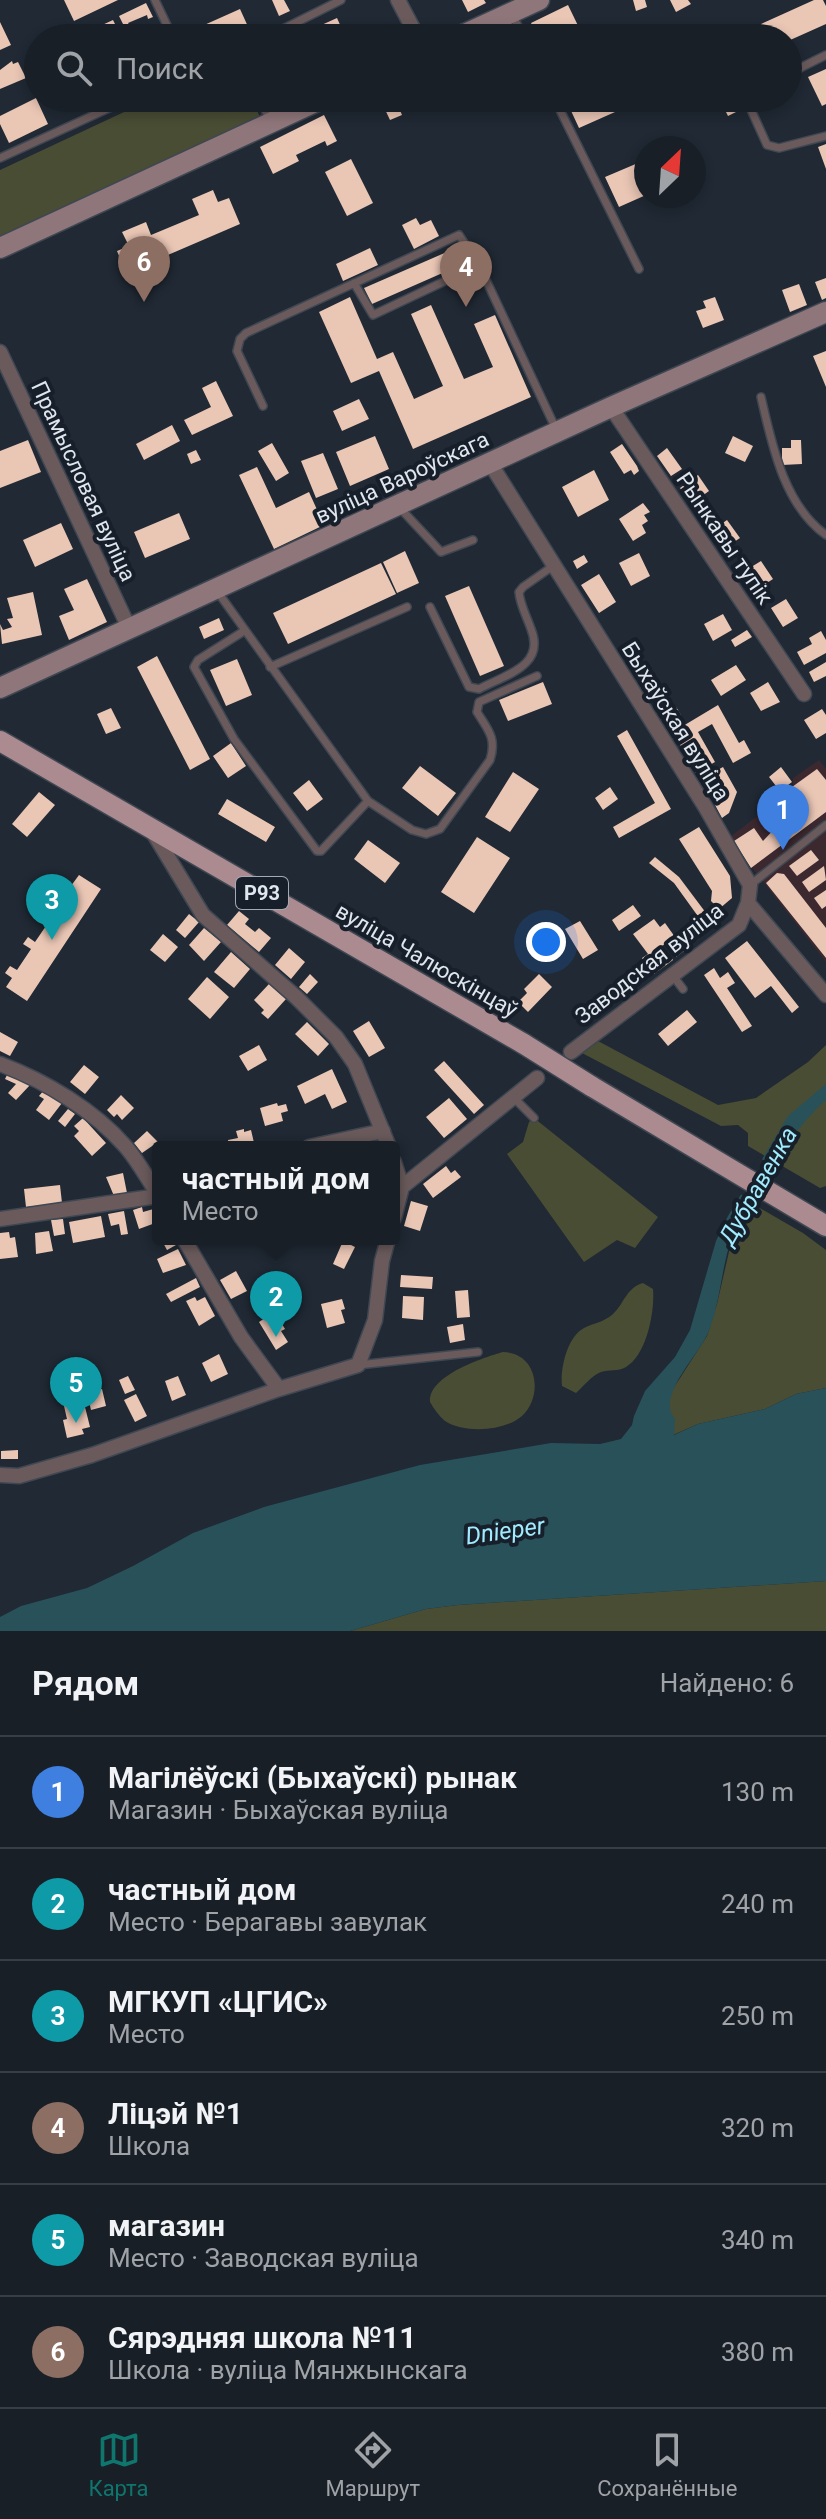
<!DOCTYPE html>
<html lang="ru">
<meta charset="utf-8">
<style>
:root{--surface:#181f27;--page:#21272f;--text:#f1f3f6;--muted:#9fa2a7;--line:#363d44;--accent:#0f766e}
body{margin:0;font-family:Roboto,sans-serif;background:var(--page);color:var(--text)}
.compass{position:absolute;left:634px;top:136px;width:72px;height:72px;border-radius:50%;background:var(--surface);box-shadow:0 4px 12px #0003;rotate:25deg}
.you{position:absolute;left:546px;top:942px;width:28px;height:28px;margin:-20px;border:6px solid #fff;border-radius:50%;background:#1a73e8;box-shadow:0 0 0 12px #1a73e833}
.badge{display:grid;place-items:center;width:52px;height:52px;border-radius:50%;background:var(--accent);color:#fff;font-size:26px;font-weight:700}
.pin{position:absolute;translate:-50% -66px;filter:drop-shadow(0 2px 4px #0008)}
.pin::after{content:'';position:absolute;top:42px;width:28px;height:24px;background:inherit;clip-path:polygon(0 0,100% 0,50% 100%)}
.popup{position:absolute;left:152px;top:1141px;width:248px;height:104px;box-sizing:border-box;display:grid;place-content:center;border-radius:8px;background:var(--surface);filter:drop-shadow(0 2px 6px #0005);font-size:26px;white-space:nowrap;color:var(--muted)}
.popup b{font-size:30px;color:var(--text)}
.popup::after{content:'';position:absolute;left:50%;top:100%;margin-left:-16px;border:16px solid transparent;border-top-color:var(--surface)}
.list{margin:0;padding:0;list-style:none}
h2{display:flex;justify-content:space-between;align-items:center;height:104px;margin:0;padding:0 32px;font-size:34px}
h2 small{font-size:26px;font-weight:400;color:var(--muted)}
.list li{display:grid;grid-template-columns:52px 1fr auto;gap:24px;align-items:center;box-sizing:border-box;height:112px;padding:0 32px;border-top:2px solid var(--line)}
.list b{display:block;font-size:30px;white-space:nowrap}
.list p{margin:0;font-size:26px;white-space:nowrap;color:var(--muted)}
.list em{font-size:26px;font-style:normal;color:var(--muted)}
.icon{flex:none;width:44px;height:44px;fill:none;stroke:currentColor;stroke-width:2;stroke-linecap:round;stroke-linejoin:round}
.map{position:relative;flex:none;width:826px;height:1631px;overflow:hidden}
.search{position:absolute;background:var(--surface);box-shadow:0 4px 12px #0003;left:24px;right:24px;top:24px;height:88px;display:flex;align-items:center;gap:20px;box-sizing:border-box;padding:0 28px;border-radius:44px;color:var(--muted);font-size:30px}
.sheet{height:776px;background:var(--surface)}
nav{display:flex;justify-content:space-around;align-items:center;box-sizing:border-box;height:112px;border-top:2px solid var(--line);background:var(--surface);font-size:22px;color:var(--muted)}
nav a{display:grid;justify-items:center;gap:4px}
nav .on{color:var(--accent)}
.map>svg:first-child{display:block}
.commercial{fill:#3c292f}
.green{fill:#494d34}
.water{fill:#28515a}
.pier{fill:#202934}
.building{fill:#eac6b5}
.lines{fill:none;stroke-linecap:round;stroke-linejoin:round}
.lane-casing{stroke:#3f4752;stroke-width:10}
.street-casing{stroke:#3f4752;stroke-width:17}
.secondary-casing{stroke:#3f4752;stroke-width:23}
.primary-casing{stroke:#3f4752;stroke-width:23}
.lane{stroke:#6a5a5c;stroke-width:7}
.street{stroke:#6a5a5c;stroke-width:14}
.secondary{stroke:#8f767a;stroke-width:20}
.primary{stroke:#ac8b90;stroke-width:20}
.primary-bridge-casing{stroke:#3f4752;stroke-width:23;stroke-linecap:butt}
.primary-bridge{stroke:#ac8b90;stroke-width:20}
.labels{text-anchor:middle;stroke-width:8;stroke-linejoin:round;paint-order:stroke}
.shield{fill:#171f2a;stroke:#a4aab3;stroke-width:2}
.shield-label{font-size:20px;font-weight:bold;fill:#e0e6ee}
.street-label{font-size:22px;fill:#e0e6ee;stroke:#171f2a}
.water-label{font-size:24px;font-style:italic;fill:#a0ecfe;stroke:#171f2a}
</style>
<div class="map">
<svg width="826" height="1631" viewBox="0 0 826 1631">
<rect width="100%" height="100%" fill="#202934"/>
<path class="commercial" d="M819 760 826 769V962L750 865 731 836 793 789V778Z"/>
<path class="green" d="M154 98H251L261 119 0 243V170Z
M598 1041 718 1105 756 1098 808 1062 826 1045V1186L820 1188 748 1146V1133L738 1125 721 1126 582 1053Z
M534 1118 658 1217 635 1248 617 1240 584 1262 507 1154 523 1142 529 1122Z
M751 1203 803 1233 826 1250V1388L796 1394 765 1409 698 1424 673 1435 668 1405 671 1392 707 1336 717 1304 734 1230Z
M643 1283 653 1289C655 1311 647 1355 626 1367 618 1372 609 1369 601 1372 591 1376 584 1386 576 1393L562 1386C560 1369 567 1337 584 1328 594 1323 604 1322 613 1314 624 1304 626 1288 643 1283Z
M503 1352C539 1353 543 1397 522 1416 505 1431 465 1434 445 1421 439 1416 434 1409 430 1402 428 1376 482 1358 503 1352Z
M826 1581V1631H350L426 1609 458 1605Z"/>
<path class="water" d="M826 1084V1100C795 1127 778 1160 757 1194 747 1210 735 1224 730 1243 721 1272 720 1304 708 1333 699 1355 655 1397 675 1419L674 1435 698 1424 765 1409 796 1394 826 1388V1581L458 1605 426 1609 350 1631H0V1617L21 1606 87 1588 133 1566 193 1533 264 1507 420 1465 551 1443 600 1444 621 1439 632 1425 634 1416 645 1391 675 1357 690 1330 716 1241 728 1216 788 1116Z"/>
<path class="pier" d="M758 1157 777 1168 756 1203 737 1192Z"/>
<path class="building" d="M64 0H118L74 21Z
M272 0H284L290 11 279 16Z
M462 0H484L486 3 468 12Z
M633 0H645L647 7 636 11Z
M670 0H688L691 4 676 12Z
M814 0H823L826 6V24L788 41V38H767L761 24Z
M146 3 153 17 148 19 147 15 128 23 133 32 128 34 119 16Z
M568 5 584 38H538L531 23Z
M240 9 250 31 233 38H186L184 34Z
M337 18 346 38H306L319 32 317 27Z
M113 20 119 32 105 38H74Z
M0 22 11 45 0 50Z
M12 61 13 64 18 62 26 78 0 89V70Z
M826 69V104L822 106 808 77Z
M36 98 48 124 9 143 0 124V116Z
M388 98H395L402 115 390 120 381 101Z
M404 98H442L409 110Z
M570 98H608L615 112 579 128 566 100Z
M725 98H731L738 111 728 116 720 100Z
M324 115 337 141 327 146 325 141 296 155 299 161 273 174 260 147Z
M826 144V169L818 147Z
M351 159 373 203 347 216 325 172Z
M638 163 646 180V195L619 207 605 177Z
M213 190 218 202 229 198 240 224 126 273 117 251 129 246 122 232 146 222 151 235 199 215 192 199Z
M416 218 420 225 431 220 439 236 414 249 402 225Z
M370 248 378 265 343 281 336 264Z
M456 248 463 264 372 304 364 288Z
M826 278V298L822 300 815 282Z
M799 284 807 305 790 312 782 290Z
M350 297 377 359 393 352 414 399 443 386 411 314 431 305 464 379 493 367 474 324 495 315 531 397 413 449 379 371 351 383 319 312Z
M715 297 724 320 703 328 696 311 706 308 703 301Z
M826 351V387L813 356Z
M216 381 233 416 192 435 184 420 211 407 202 388Z
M359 399 369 419 342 431 333 411Z
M172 425 180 441 144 460 136 444Z
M375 436 389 469 350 486 336 452Z
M733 436 753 446 745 462 725 453Z
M28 440 41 472 0 488V451Z
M791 440H801L802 464 782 465V448H791Z
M272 443 289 473 276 481 258 451Z
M622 444 637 466 639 471 634 475 631 470 624 474 610 452Z
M667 448 682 469 671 476 657 456Z
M196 450 201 460 191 464 187 454Z
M323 453 338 489 316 498 301 461Z
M257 467 276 508 309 492 324 525 274 549 239 475Z
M594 470 609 500 578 517 562 487Z
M698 475 709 491 691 504 680 488Z
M643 503 650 512 644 515 648 521 642 525 646 533 633 541 619 519Z
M179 513 190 539 145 558 134 532Z
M727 520 740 538 728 546 725 542 720 545 710 532Z
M61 523 73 549 35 567 23 540Z
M405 551 419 583 397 593 383 562Z
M639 553 650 576 631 586 619 563Z
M584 555 588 562 577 569 573 561Z
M761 561 773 579 755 591 743 572Z
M381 563 396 594 288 644 273 613Z
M599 574 616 602 599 613 581 585Z
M87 579 107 622 69 640 59 616 74 610 64 589Z
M469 586 504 666 480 676 445 596Z
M33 592 42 635 2 644 0 624 3 630 12 627 7 619 13 618 7 598Z
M786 599 798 618 783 627 771 608Z
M723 614 732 630 713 641 704 624Z
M219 618 224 630 204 639 199 627Z
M747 630 752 637 735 647 731 640Z
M821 631 826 640V653L804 665 797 652 812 644 809 638Z
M157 656 210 759 190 770 137 667Z
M237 659 252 695 226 706 210 670Z
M826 662V676L814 682 809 672Z
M736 665 746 680 721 696 711 680Z
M543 682 552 704 508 721 499 700Z
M768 682 780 702 761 711 750 693Z
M718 705 739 743 744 740 751 753 733 763 712 724 698 732 715 762 696 773 673 732Z
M676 707 681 715 671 721 666 713Z
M111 708 121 728 106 734 97 714Z
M822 709 826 715V733L816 739 804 720Z
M627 730 671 809 619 838 613 827 655 803 617 736Z
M231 743 246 766 228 778 213 756Z
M420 766 456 793 438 816 402 788Z
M723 767 737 792 729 813 722 818 701 779Z
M781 767 792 782 780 791 769 777Z
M817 769 826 780V812L751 868 734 841 754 828 763 841 793 809 797 815 802 811 796 803 801 799 792 787Z
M513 772 539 789 510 832 485 817Z
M309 780 323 799 307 811 293 793Z
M610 787 618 799 603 810 595 798Z
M39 792 55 805 27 837 12 824Z
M227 799 275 827 266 842 218 814Z
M781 801 787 809 776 817 770 809Z
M699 827 730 876 732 898 719 909 711 901 712 891 679 839Z
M477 837 510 858 474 913 441 892Z
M368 840 400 863 385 883 354 859Z
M811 850 819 860 797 876 789 866Z
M655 857 679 877 712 921 705 926 674 883 649 863Z
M824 866 826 880 809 892 802 882Z
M777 873 784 874 826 928V958L766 883Z
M79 875 101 889 27 1001 6 987 12 978 5 973 10 966 17 970 31 949 23 944 28 937 35 942 48 923 40 918 44 911 52 916 64 898 56 892 61 885 68 890Z
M826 890V906L822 909 814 898Z
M633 905 641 916 619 931 612 920Z
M239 911 249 919 245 924 255 932 259 928 271 938 259 952 227 925Z
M189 914 199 922 185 938 176 930Z
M654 919 660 927 665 923 675 937 662 946 673 960 654 974 642 958 648 954 633 934Z
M580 921 598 950 583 959 565 929Z
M204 928 221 942 204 961 189 945Z
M163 934 178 947 165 962 150 950Z
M684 934 692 945 676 957 668 946Z
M747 941 799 1007 792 1013 771 986 755 998 725 958Z
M289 948 305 962 291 979 275 965Z
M231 952 250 969 234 988 214 972Z
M714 968 720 978 728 972 735 983 727 988 752 1026 742 1032 704 975Z
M310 974 318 982 307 994 299 987Z
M539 974 552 987 528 1012 518 1002 527 993 524 989Z
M207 977 229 997 210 1019 188 999Z
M269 984 286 999 268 1019 261 1013 264 1010 254 1000Z
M687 1010 697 1022 668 1046 658 1034Z
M369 1021 385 1048 369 1057 353 1031Z
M307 1022 329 1044 318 1056 295 1034Z
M0 1032 18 1042 10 1056 0 1051Z
M259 1045 267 1060 248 1071 239 1056Z
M444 1061 484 1105 474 1114 434 1070Z
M84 1065 99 1077 85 1094 70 1082Z
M332 1069 347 1102 332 1109 325 1094 305 1104 297 1086Z
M9 1071 30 1085 16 1100 8 1093 16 1084 5 1079Z
M44 1090 62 1103 49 1120 36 1110 44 1099 39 1096Z
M121 1095 134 1108 122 1120 117 1114 114 1117 107 1110Z
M449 1098 467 1119 444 1138 426 1117Z
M277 1103 278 1106 286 1104 288 1111 281 1113 283 1121 265 1126 260 1108Z
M68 1109 75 1114 65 1127 58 1121Z
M83 1118 106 1143 92 1156 74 1136 79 1131 74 1126Z
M244 1129V1132L251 1130 255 1147H229L228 1140 238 1138 236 1131Z
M147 1131 158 1142 142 1153 134 1143Z
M446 1166 451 1173 455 1170 461 1177 433 1198 423 1184Z
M123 1173 127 1193 114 1196 106 1177Z
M60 1185 62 1203 26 1207 24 1189Z
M411 1201 428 1206 420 1231 404 1226Z
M142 1207 143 1212 157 1208 158 1222 139 1229 133 1210Z
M124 1211 128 1234 121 1235 119 1224 111 1226 108 1214Z
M101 1216 105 1237 73 1243 69 1222Z
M63 1219 65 1234 54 1236 51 1220Z
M49 1231 53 1251 36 1254 35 1233Z
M9 1232 10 1238 15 1237 18 1257 0 1259V1233Z
M161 1239H173L176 1245 167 1250Z
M343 1241 355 1247 344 1269 333 1264Z
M178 1249 186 1265 163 1273 157 1259Z
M236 1271 247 1291 231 1299 220 1280Z
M401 1275 433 1277 432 1289 400 1287Z
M196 1278 200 1287 171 1302 166 1294Z
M468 1290 470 1317 457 1318 455 1291Z
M403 1296 424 1297 423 1320 402 1318Z
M195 1297 197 1301 205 1297 215 1316 199 1326 186 1301Z
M342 1299 345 1309 341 1310 345 1323 327 1328 321 1304Z
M271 1314 277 1323 280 1321 285 1329 281 1331 288 1342 276 1350 259 1322Z
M463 1324 465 1340 450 1343 447 1327Z
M219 1354 228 1374 211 1382 202 1363Z
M128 1376 135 1390 125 1394 119 1380Z
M178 1376 186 1395 172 1401 165 1381Z
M102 1389 106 1406 91 1410 87 1393Z
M136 1394 147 1416 135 1422 124 1400Z
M80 1402 81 1408 85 1407 90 1427 82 1429 84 1434 67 1438 63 1420 67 1419 64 1406Z
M18 1450V1459H1V1451Z"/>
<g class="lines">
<defs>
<path id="lane" d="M155 0 173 38
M512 14 524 38
M265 38 341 0
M788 74 826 55
M259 98 270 120
M554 98 639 269
M751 98 748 103 767 145 779 148 826 136
M0 158 131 98
M354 283 373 315 479 265
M761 397C772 445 784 505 826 535
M263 406 237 351 240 339 246 333 459 235 479 265 556 429
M400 508 441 552 473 540
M217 591 368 801 412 830 426 834 440 829 490 760C497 738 488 730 477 712L479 702 537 676
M430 607 469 687 479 689C505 675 546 666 531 629 527 617 520 605 519 592L523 587 553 566
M244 631 198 660 194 667 234 739 317 851H321L368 801
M270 667 407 607
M750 885 826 825
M673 976 683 989
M513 1097 534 1118
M358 1365 478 1352"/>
<path id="street" d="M398 0 418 38
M0 352 129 628
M611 407 804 694
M490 463 706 808 750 885 748 903 739 925 571 1052
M151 829 203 915 296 997 336 1037 355 1064 389 1147
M748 903 826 995
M0 1064C45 1081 94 1110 126 1147 138 1161 147 1178 158 1194
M309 1147 383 1131
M394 1162 402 1187
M402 1187 537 1078
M394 1218 402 1187
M0 1219 158 1196
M184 1239 241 1337 279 1389 358 1365 375 1320 382 1261 388 1239
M0 1475 19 1476 92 1455 279 1389"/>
<path id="secondary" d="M456 38 539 0
M0 248 324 98
M0 688 611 407 826 312"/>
<path id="primary" d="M0 741 524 1044
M591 1086 826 1226"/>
</defs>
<use href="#lane" class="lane-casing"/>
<use href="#street" class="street-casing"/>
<use href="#secondary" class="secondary-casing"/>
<use href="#primary" class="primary-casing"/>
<use href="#lane" class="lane"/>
<use href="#street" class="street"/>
<use href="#secondary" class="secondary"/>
<use href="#primary" class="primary"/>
<defs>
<path id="primary-bridge" d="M524 1044 591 1086"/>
</defs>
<use href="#primary-bridge" class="primary-bridge-casing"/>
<use href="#primary-bridge" class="primary-bridge"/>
</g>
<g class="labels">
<rect class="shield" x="236" y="877" width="52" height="32" rx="6"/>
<g class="shield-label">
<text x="262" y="900">Р93</text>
</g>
<g class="street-label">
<text transform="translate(402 477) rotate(-25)" y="8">вуліца Вароўскага</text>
<text transform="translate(84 481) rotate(65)" y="8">Прамысловая вуліца</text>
<text transform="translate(725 538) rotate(56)" y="8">Рынкавы тупік</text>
<text transform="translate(676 721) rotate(58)" y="8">Быхаўская вуліца</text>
<text transform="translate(427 960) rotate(30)" y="8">вуліца Чалюскінцаў</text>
<text transform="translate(649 963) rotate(-38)" y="8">Заводская вуліца</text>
</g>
<g class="water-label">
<text transform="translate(758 1186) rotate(-60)" y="8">Дубравенка</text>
<text transform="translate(505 1531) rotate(-8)" y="8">Dnieper</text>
</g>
</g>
</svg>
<svg class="compass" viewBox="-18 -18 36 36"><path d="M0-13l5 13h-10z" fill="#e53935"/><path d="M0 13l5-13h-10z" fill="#9fa2a7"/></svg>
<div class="you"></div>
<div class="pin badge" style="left:783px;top:850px;background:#3f7fe0">1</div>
<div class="pin badge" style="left:276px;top:1337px;background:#0f9aa8">2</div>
<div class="popup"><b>частный дом</b>Место</div>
<div class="pin badge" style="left:52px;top:940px;background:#0f9aa8">3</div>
<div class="pin badge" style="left:466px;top:307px;background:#8d6e63">4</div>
<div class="pin badge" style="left:76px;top:1423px;background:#0f9aa8">5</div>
<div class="pin badge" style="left:144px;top:302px;background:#8d6e63">6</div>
<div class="search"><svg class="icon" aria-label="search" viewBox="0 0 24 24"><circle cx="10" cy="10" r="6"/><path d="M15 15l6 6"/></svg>Поиск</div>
</div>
<section class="sheet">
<h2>Рядом<small>Найдено: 6</small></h2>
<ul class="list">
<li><span class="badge" style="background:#3f7fe0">1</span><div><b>Магілёўскі (Быхаўскі) рынак</b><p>Магазин · Быхаўская вуліца</p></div><em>130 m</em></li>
<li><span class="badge" style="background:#0f9aa8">2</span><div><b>частный дом</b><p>Место · Берагавы завулак</p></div><em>240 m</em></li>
<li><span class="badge" style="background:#0f9aa8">3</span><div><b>МГКУП «ЦГИС»</b><p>Место</p></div><em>250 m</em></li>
<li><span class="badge" style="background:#8d6e63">4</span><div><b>Ліцэй №1</b><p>Школа</p></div><em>320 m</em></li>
<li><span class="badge" style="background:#0f9aa8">5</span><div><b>магазин</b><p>Место · Заводская вуліца</p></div><em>340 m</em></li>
<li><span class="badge" style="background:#8d6e63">6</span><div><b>Сярэдняя школа №11</b><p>Школа · вуліца Мянжынскага</p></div><em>380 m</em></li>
</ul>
</section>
<nav>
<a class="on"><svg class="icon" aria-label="map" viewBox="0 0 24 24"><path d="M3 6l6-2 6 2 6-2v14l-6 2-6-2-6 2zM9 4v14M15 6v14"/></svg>Карта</a>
<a><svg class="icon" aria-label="directions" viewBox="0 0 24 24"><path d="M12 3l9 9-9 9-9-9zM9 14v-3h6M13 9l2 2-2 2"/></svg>Маршрут</a>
<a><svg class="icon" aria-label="saved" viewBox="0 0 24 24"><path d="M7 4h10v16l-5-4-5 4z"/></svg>Сохранённые</a>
</nav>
